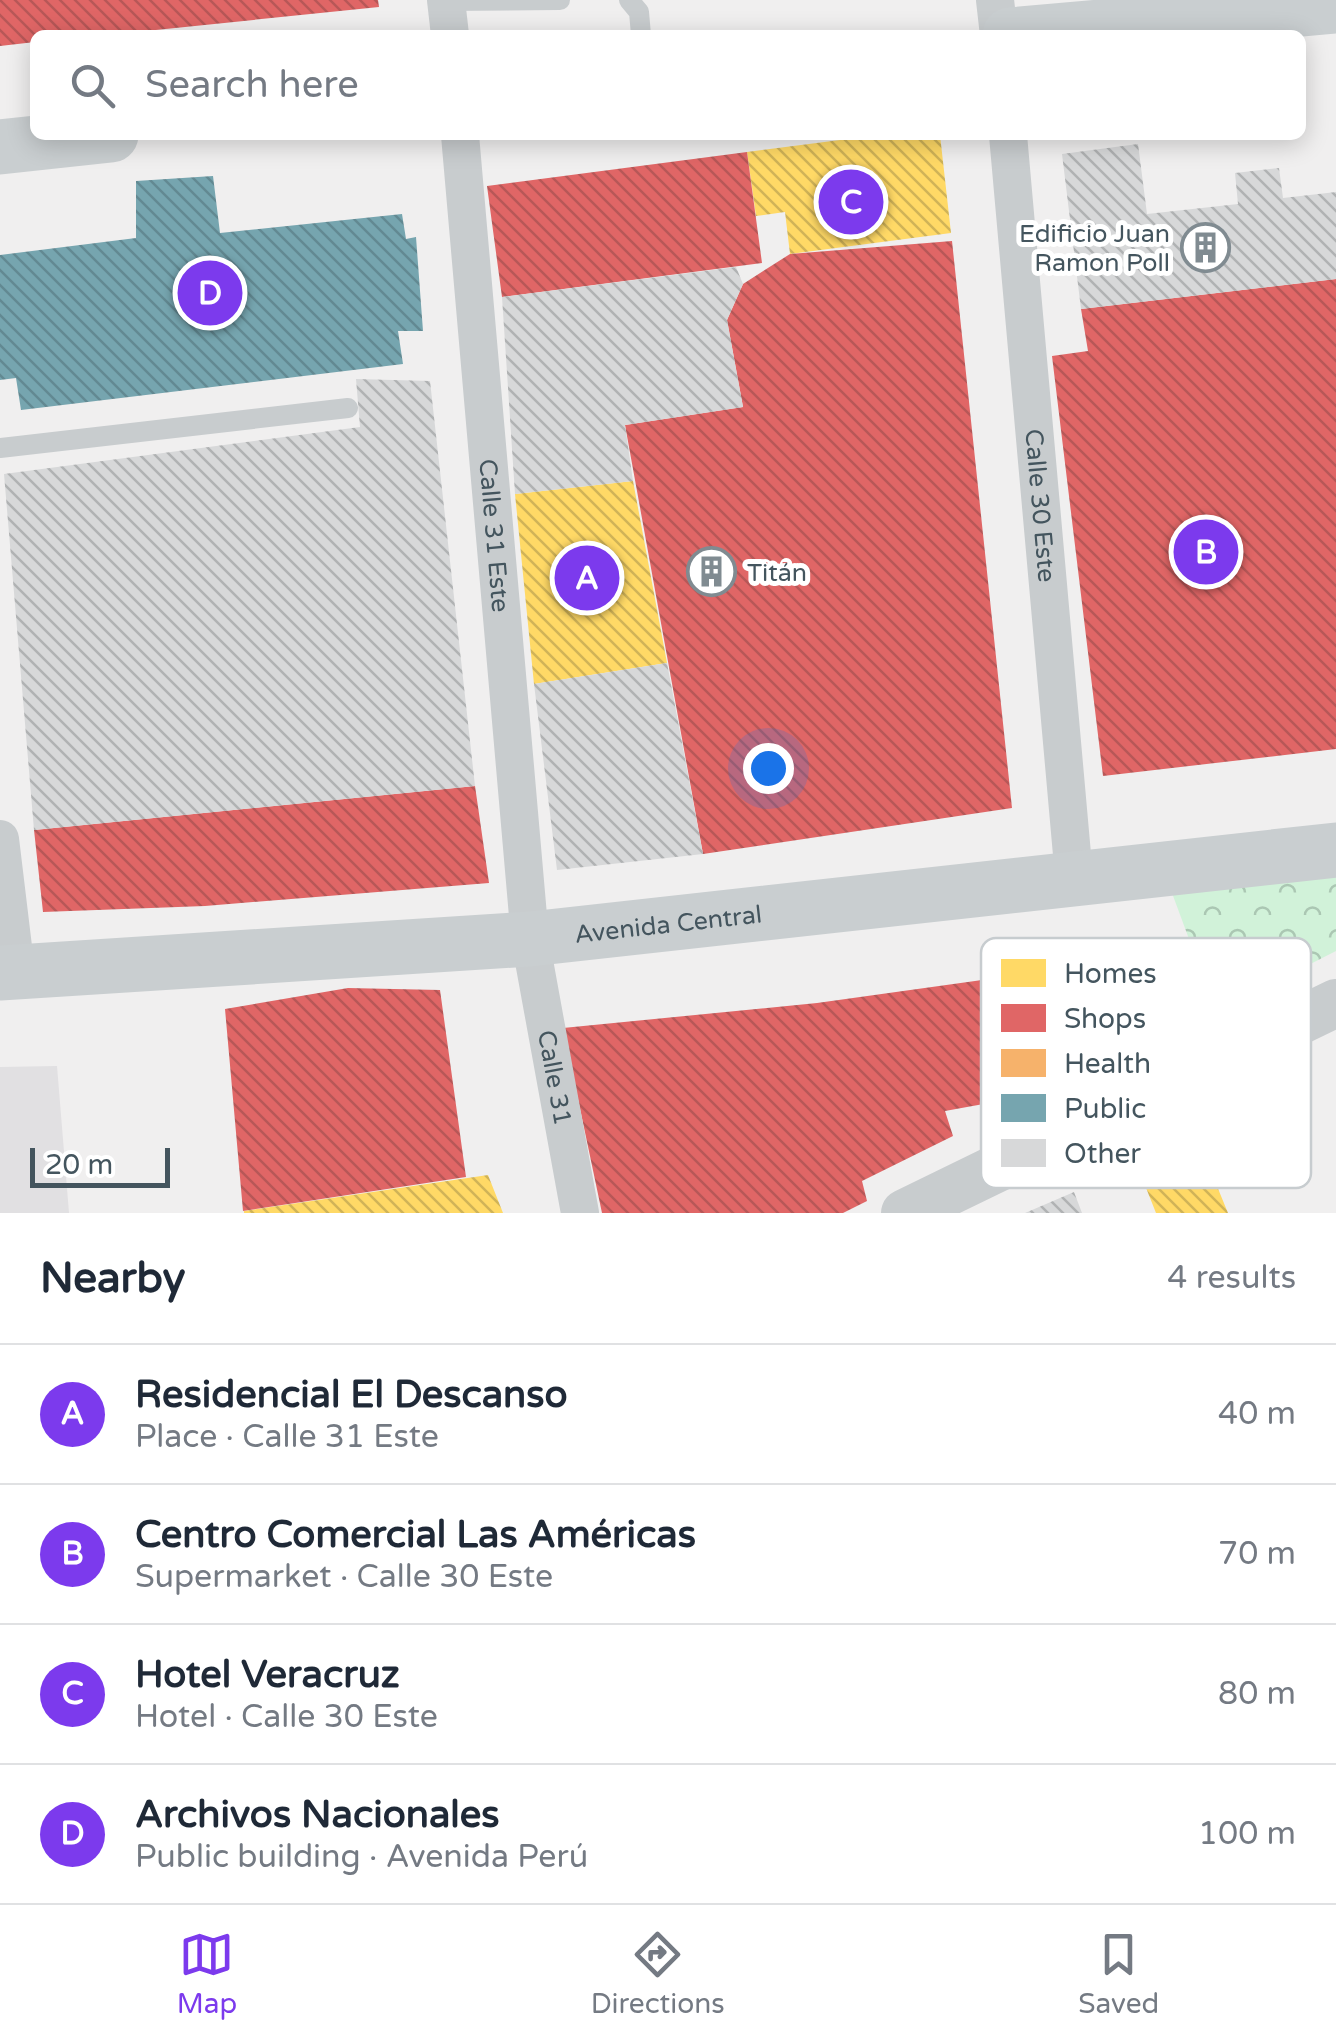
<!DOCTYPE html>
<meta charset="utf-8">
<style>
:root{--surface:#fff;--page:#f6f6f7;--text:#1f2937;--muted:#747a83;--line:#e0e1e3;--accent:#7c3aed}
body{margin:0;font-family:"Varela Round",sans-serif;background:var(--page);color:var(--text)}
.scale{position:absolute;left:30px;bottom:25px;width:140px;box-sizing:border-box;padding-left:10px;border:5px solid #44555e;border-top:0;font-size:28px;line-height:35px;white-space:nowrap;color:#44555e;-webkit-text-stroke:8px #fff;paint-order:stroke}
.you{position:absolute;left:768px;top:768px;width:35px;height:35px;margin:-25px;border:8px solid #fff;border-radius:50%;background:#1a73e8;box-shadow:0 0 0 15px #1a73e833}
.badge{display:grid;place-items:center;width:65px;height:65px;border-radius:50%;background:var(--accent);color:#fff;font-size:32px;font-weight:700}
.pin{position:absolute;translate:-50% -50%;border:5px solid #fff;box-shadow:0 2px 10px #0006}
.list{margin:0;padding:0;list-style:none}
h2{display:flex;justify-content:space-between;align-items:center;height:130px;margin:0;padding:0 40px;font-size:42px}
h2 small{font-size:32px;font-weight:400;color:var(--muted)}
.list li{display:grid;grid-template-columns:65px 1fr auto;gap:30px;align-items:center;box-sizing:border-box;height:140px;padding:0 40px;border-top:2px solid var(--line)}
.list b{display:block;font-size:38px;white-space:nowrap}
.list p{margin:0;font-size:32px;white-space:nowrap;color:var(--muted)}
.list em{font-size:32px;font-style:normal;color:var(--muted)}
.icon{flex:none;width:55px;height:55px;fill:none;stroke:currentColor;stroke-width:2;stroke-linecap:round;stroke-linejoin:round}
.map{position:relative;flex:none;width:1336px;height:1213px;overflow:hidden}
.search{position:absolute;background:var(--surface);box-shadow:0 5px 25px #0003;left:30px;right:30px;top:30px;height:110px;display:flex;align-items:center;gap:25px;box-sizing:border-box;padding:0 35px;border-radius:15px;color:var(--muted);font-size:38px}
.sheet{height:690px;background:var(--surface)}
nav{display:flex;justify-content:space-around;align-items:center;box-sizing:border-box;height:140px;border-top:2px solid var(--line);background:var(--surface);font-size:28px;color:var(--muted)}
nav a{display:grid;justify-items:center;gap:5px}
nav .on{color:var(--accent)}
.map>svg:first-child{display:block}
.education{fill:#e1e0e2}
.forest{fill:url(#forest-crowns)}
.homes{fill:url(#homes-back-hatch)}
.shops{fill:url(#shops-back-hatch)}
.public{fill:url(#public-back-hatch)}
.building{fill:url(#building-back-hatch)}
.lines{fill:none;stroke-linecap:round;stroke-linejoin:round}
.service{stroke:#c8ccce;stroke-width:20}
.minor{stroke:#c8ccce;stroke-width:38}
.tertiary{stroke:#c8ccce;stroke-width:48}
.secondary{stroke:#c9ced0;stroke-width:55}
.labels{text-anchor:middle;stroke-width:10;stroke-linejoin:round;paint-order:stroke}
.poi-label{font-size:25px;fill:#44555e;stroke:#fff;text-anchor:end}
.street-label{font-size:25px;fill:#44555e;stroke:#fff}
.key{fill:#fff;stroke:#c7cccf;stroke-width:2.5}
.key-label{font-size:28px;fill:#44555e}
</style>
<div class="map">
<svg width="1336" height="1213" viewBox="0 0 1336 1213">
<defs>
<pattern id="forest-crowns" width="20" height="18" patternUnits="userSpaceOnUse" patternTransform="scale(2.5)"><rect width="20" height="18" fill="#d1f2d9"/><path d="M2 6a3 3 0 1 1 6 0M12 15a3 3 0 1 1 6 0" fill="none" stroke="#abc7b3"/></pattern>
<pattern id="homes-back-hatch" width="6" height="6" patternUnits="userSpaceOnUse" patternTransform="scale(2.5)"><rect width="6" height="6" fill="#ffd966"/><path d="M-1 5l2 2M0 0l6 6M5-1l2 2" fill="none" stroke="#d0b357"/></pattern>
<pattern id="shops-back-hatch" width="6" height="6" patternUnits="userSpaceOnUse" patternTransform="scale(2.5)"><rect width="6" height="6" fill="#e06666"/><path d="M-1 5l2 2M0 0l6 6M5-1l2 2" fill="none" stroke="#b75757"/></pattern>
<pattern id="public-back-hatch" width="6" height="6" patternUnits="userSpaceOnUse" patternTransform="scale(2.5)"><rect width="6" height="6" fill="#76a5af"/><path d="M-1 5l2 2M0 0l6 6M5-1l2 2" fill="none" stroke="#628992"/></pattern>
<pattern id="building-back-hatch" width="6" height="6" patternUnits="userSpaceOnUse" patternTransform="scale(2.5)"><rect width="6" height="6" fill="#d7d8d9"/><path d="M-1 5l2 2M0 0l6 6M5-1l2 2" fill="none" stroke="#b0b2b3"/></pattern>
</defs>
<rect width="100%" height="100%" fill="#f0efef"/>
<path class="education" d="M57 1066 69 1213H0V1067Z"/>
<path class="forest" d="M1336 868V951L1216 1012 1172 893Z"/>
<path class="homes" d="M879 135H940L951 233 790 254 785 212 756 216 747 152Z
M633 481 667 663 534 684 515 494Z
M1196 1135 1228 1213H1156L1135 1160Z
M488 1175 503 1213H244V1211Z"/>
<path class="shops" d="M0 0H378L379 7 107 35H35V42L0 46Z
M747 152 762 263 502 297 487 186Z
M952 241 1012 808 703 854 625 425 743 407 727 320 743 284 790 254Z
M1336 279V749L1103 776 1052 356 1088 351 1081 309Z
M475 786 489 883 205 906 43 912 34 830Z
M1139 958 1177 1049 1057 1071 1056 1091 945 1111 953 1136 862 1181 867 1201 843 1213H602L563 1028 817 1003Z
M348 988 440 990 466 1177 243 1211 225 1009Z"/>
<path class="public" d="M213 176 220 233 402 214 406 239 416 237 423 331H398L403 364 21 410 16 378 0 380V255L136 238V181Z"/>
<path class="building" d="M1138 144 1147 214 1238 204 1235 173 1279 168 1283 198 1336 192V279L1081 309 1062 154Z
M736 267 743 284 727 320 743 407 625 425 633 481 515 494 502 297Z
M356 379 430 381 475 786 34 830 4 474 360 427Z
M667 663 703 854 557 870 534 684Z
M1074 1192 1082 1213H1025Z"/>
<g class="lines">
<path class="service" d="M629 0 639 12 641 35
M446 1 560 0
M0 448 348 408"/>
<g class="minor">
<path d="M446 0 450 35"/>
<path d="M995 0 999 35"/>
<path id="s1" d="M460 135 530 939 580 1213"/>
<path id="s2" d="M1008 135 1074 877"/>
<path d="M0 839 16 972"/>
</g>
<path class="tertiary" d="M905 1213 1336 1003"/>
<g class="secondary">
<path d="M1010 35 1336 6"/>
<path d="M0 147 111 135"/>
<path id="s3" d="M0 973 530 939 1336 850"/>
</g>
</g>
<defs>
<symbol id="building-ring" viewBox="-11 -11 22 22"><circle r="9.5" fill="#fff" stroke="#808b91" stroke-width="1.5"/><path d="M-4-6H4V6H1V3H-1V6H-4ZM-2.5-4.3h1.7v1.8h-1.7ZM.8-4.3h1.7v1.8H.8ZM-2.5-1h1.7V.8h-1.7ZM.8-1h1.7V.8H.8Z" fill="#808b91"/></symbol>
</defs>
<g fill-rule="evenodd">
<use href="#building-ring" x="1178" y="220" width="55" height="55"/>
<use href="#building-ring" x="684" y="544" width="55" height="55"/>
</g>
<g class="labels">
<g class="poi-label">
<text x="1170" y="242">Edificio Juan<tspan x="1170" dy="29">Ramon Poll</tspan></text>
<text x="747" y="581" text-anchor="start">Titán</text>
</g>
<g class="street-label">
<text dy="9" stroke="none"><textPath href="#s2" startOffset="372">Calle 30 Este</textPath></text>
<text dy="9" stroke="none"><textPath href="#s1" startOffset="402">Calle 31 Este</textPath></text>
<text dy="9" stroke="none"><textPath href="#s3" startOffset="670">Avenida Central</textPath></text>
<text dy="9" stroke="none"><textPath href="#s1" startOffset="948">Calle 31</textPath></text>
</g>
</g>
<rect x="981" y="938" width="330" height="250" rx="15" class="key"/>
<rect x="1001" y="959" width="45" height="28" fill="#ffd966"/>
<rect x="1001" y="1004" width="45" height="28" fill="#e06666"/>
<rect x="1001" y="1049" width="45" height="28" fill="#f6b26b"/>
<rect x="1001" y="1094" width="45" height="28" fill="#76a5af"/>
<rect x="1001" y="1139" width="45" height="28" fill="#d7d8d9"/>
<g class="key-label">
<text x="1064" y="983">Homes</text>
<text x="1064" y="1028">Shops</text>
<text x="1064" y="1073">Health</text>
<text x="1064" y="1118">Public</text>
<text x="1064" y="1163">Other</text>
</g>
</svg>
<div class="scale">20 m</div>
<div class="you"></div>
<div class="pin badge" style="left:587px;top:578px">A</div>
<div class="pin badge" style="left:1206px;top:552px">B</div>
<div class="pin badge" style="left:851px;top:202px">C</div>
<div class="pin badge" style="left:210px;top:293px">D</div>
<div class="search"><svg class="icon" aria-label="search" viewBox="0 0 24 24"><circle cx="10" cy="10" r="6"/><path d="M15 15l6 6"/></svg>Search here</div>
</div>
<section class="sheet">
<h2>Nearby<small>4 results</small></h2>
<ul class="list">
<li><span class="badge">A</span><div><b>Residencial El Descanso</b><p>Place · Calle 31 Este</p></div><em>40 m</em></li>
<li><span class="badge">B</span><div><b>Centro Comercial Las Américas</b><p>Supermarket · Calle 30 Este</p></div><em>70 m</em></li>
<li><span class="badge">C</span><div><b>Hotel Veracruz</b><p>Hotel · Calle 30 Este</p></div><em>80 m</em></li>
<li><span class="badge">D</span><div><b>Archivos Nacionales</b><p>Public building · Avenida Perú</p></div><em>100 m</em></li>
</ul>
</section>
<nav>
<a class="on"><svg class="icon" aria-label="map" viewBox="0 0 24 24"><path d="M3 6l6-2 6 2 6-2v14l-6 2-6-2-6 2zM9 4v14M15 6v14"/></svg>Map</a>
<a><svg class="icon" aria-label="directions" viewBox="0 0 24 24"><path d="M12 3l9 9-9 9-9-9zM9 14v-3h6M13 9l2 2-2 2"/></svg>Directions</a>
<a><svg class="icon" aria-label="saved" viewBox="0 0 24 24"><path d="M7 4h10v16l-5-4-5 4z"/></svg>Saved</a>
</nav>
